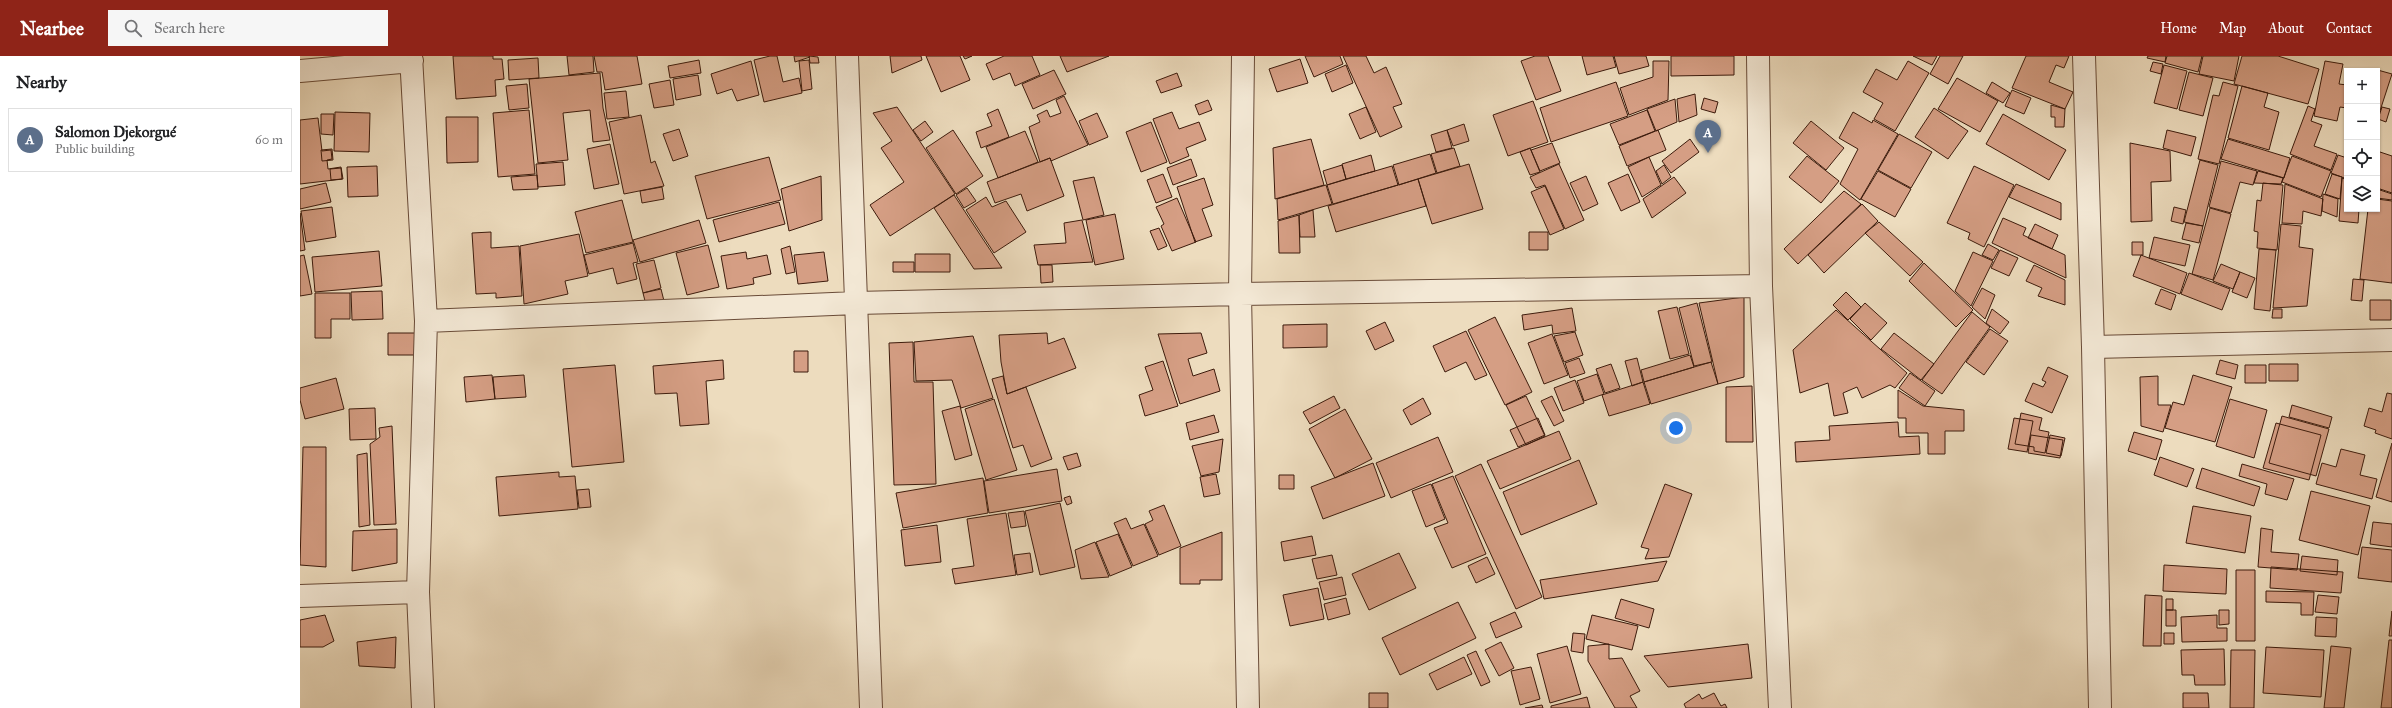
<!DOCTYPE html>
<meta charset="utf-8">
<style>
:root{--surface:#fff;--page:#f6f6f6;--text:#202124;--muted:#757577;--line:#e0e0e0;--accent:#8f2418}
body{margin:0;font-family:"IM FELL Great Primer",serif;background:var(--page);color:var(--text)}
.controls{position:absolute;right:12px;top:12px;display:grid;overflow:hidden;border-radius:0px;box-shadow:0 1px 3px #0004}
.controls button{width:36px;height:36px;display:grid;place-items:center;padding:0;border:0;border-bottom:1px solid var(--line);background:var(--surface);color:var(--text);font:20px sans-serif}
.you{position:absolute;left:1376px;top:372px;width:14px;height:14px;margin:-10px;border:3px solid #fff;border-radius:50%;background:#1a73e8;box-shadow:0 0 0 6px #1a73e833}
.badge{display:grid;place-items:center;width:26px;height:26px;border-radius:50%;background:var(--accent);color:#fff;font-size:13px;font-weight:700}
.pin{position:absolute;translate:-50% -33px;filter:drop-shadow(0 1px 2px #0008)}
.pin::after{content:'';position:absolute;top:21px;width:14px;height:12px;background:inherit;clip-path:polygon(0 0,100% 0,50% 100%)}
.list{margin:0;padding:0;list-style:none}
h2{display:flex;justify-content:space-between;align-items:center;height:52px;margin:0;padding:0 16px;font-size:17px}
h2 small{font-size:13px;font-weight:400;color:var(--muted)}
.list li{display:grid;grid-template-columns:26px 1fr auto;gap:12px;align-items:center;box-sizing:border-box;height:64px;margin:0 8px 8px;padding:0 8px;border:1px solid var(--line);border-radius:0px}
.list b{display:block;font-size:15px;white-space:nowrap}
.list p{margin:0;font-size:13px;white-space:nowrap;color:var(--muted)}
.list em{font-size:13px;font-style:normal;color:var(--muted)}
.icon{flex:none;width:22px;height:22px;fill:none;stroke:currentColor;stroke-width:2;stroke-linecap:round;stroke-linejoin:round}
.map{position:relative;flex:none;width:2092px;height:652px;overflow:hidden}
header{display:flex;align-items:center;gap:24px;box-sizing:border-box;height:56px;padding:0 20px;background:var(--accent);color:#fff}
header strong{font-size:19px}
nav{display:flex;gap:22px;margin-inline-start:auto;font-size:14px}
.search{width:280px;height:36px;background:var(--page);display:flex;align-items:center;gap:10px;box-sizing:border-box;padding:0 14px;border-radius:0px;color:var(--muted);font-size:15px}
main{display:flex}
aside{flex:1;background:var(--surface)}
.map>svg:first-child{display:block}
.building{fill:#d59e84;stroke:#3d1b0c}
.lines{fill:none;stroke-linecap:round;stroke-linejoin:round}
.street-casing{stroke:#694b38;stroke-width:24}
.street{stroke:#f3e8d5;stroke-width:22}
</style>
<header>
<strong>Nearbee</strong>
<div class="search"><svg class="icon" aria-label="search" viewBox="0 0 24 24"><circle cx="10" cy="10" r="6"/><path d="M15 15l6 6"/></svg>Search here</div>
<nav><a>Home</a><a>Map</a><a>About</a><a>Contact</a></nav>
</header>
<main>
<aside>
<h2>Nearby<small></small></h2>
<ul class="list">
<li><span class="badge" style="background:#5c6f8a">A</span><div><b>Salomon Djekorgué</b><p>Public building</p></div><em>60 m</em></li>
</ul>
</aside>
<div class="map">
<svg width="2092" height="652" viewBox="0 0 2092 652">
<rect width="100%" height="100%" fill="#eddcbe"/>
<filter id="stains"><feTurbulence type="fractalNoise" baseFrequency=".005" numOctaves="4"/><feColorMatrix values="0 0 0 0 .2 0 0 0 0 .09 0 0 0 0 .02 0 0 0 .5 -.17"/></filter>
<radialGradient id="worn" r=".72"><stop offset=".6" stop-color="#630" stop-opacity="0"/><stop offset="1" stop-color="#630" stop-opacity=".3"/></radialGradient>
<path class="building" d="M153 0H193V3H202L204 23 195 24 196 40 156 43Z
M267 0H293L294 16 269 19Z
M294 0H337L342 28 305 34 302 16H297Z
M470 0H477L483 26 499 22 502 37 464 46 454 4Z
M494 0H509L510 1 495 6Z
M509 0 518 1 519 7H510Z
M590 0H621L622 4 592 17Z
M626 0H660L670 24 641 36Z
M663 0H672L665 3Z
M704 0H732L740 19 715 30 710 17 693 24 686 8Z
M760 0H809L767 16Z
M1005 0H1040L1043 8 1014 21Z
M1043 0H1066L1074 17 1086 11 1102 48 1093 51 1102 71 1080 81Z
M1235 0H1248L1261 35 1236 44 1221 5Z
M1282 0H1313L1316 11 1287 19Z
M1314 0H1346L1349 10 1319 18Z
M1371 0H1434V19L1371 20Z
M1613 0H1637L1632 9Z
M1640 0H1663L1648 28 1630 18Z
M1726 0H1769L1764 12 1756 9 1749 26 1773 36 1765 53 1712 32Z
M1848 0H1866L1865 6 1847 2Z
M1867 0H1902L1898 16 1865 7Z
M1903 0H1939L1934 25 1899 18Z
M1942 0H1978L2019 13 2008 48 1934 28Z
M238 2 239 22 209 24 208 4Z
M1000 3 1008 27 977 36 969 13Z
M399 4 401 17 370 22 368 10Z
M509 4 512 33 502 35 499 5Z
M451 5 459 39 437 45 432 33 417 38 411 18Z
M1353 5H1369L1368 44 1329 59 1320 32 1353 21Z
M1608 5 1629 17 1595 75 1574 63 1583 47 1563 36 1576 13 1597 24Z
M2025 5 2043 8 2039 28 2047 29V52L2040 51 2037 65 2014 60Z
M1853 6 1863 8 1861 18 1850 15Z
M1046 9 1053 27 1032 36 1025 18Z
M1864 9 1887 15 1877 53 1854 47Z
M2074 13 2092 18 2077 64V15H2073Z
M754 14 766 38 733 53 722 28Z
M1889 16 1913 22 1903 60 1879 54Z
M300 17 303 52 310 84 293 86 290 54 263 57 268 104 238 107 229 23Z
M877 17 882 30 861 37 856 25Z
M398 19 401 39 376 44 373 23Z
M1657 22 1698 45 1680 76 1638 53Z
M370 24 374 49 354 52 349 28Z
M1316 26 1328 60 1251 86 1240 52Z
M1692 26 1710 37 1703 47 1686 37Z
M1923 26 1938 30 1919 108 1898 103 1913 39 1919 40Z
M227 28 229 52 209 54 206 30Z
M1942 30 1968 37 1964 51 1979 56 1969 94 1928 82Z
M1712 34 1731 42 1724 58 1705 50Z
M326 35 329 61 307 63 304 37Z
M1395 38 1397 59 1379 66 1377 43Z
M764 40 788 89 751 105 750 102 740 106 729 71 740 66 737 59 747 54 750 61 761 57 756 44Z
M1404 42 1418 46 1415 57 1401 53Z
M1375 43 1377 66 1356 75 1347 53Z
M908 44 912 54 899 59 895 49Z
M1233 45 1248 86 1208 100 1193 59Z
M1751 49 1765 53 1764 71H1755V61H1751Z
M2008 50 2015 53 2011 65 2022 69 2014 90 2037 98 2031 114 1990 98Z
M597 51 655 138 590 180 570 149 604 126 581 92 592 85 573 57Z
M1066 51 1076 76 1060 83 1049 58Z
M2082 51 2090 53 2086 66 2078 63Z
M1634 52 1668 75 1648 103 1615 81Z
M698 53 709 81 681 92 676 76 692 70 687 58Z
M229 54 235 118 198 121 193 57Z
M1347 54 1355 75 1319 89 1310 68Z
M35 56 70 57 69 96 34 95Z
M872 56 879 73 899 66 906 84 886 92 889 100 870 108 853 63Z
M1553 56 1572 67 1573 64 1598 78 1560 144 1540 128 1558 93 1539 82Z
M797 57 808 81 789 89 779 65Z
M21 58H34L33 79 21 78Z
M1703 58 1766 94 1749 124 1686 88Z
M341 59 351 107 355 105 364 130 324 138 309 66Z
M146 61H178V106L147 107Z
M18 62 22 95 31 94 32 103 27 104 28 113 41 111 43 123 0 128V64Z
M625 65 633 76 621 85 613 74Z
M1511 65 1544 92 1526 114 1493 87Z
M851 66 867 106 841 116 826 76Z
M1164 68 1169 85 1153 90 1147 74Z
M379 73 388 100 373 105 363 78Z
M653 74 683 120 656 138 626 92Z
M1147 74 1152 92 1136 96 1131 79Z
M1358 74 1366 94 1327 110 1319 90Z
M1867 74 1896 81 1891 100 1863 92Z
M725 75 738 106 698 122 686 91Z
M1599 78 1632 96 1611 132 1578 114Z
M1011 83 1024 129 975 143 973 92Z
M1390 83 1399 96 1371 117 1362 105Z
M1928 83 1990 102 1984 122 1921 103Z
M1252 87 1260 107 1240 115 1231 94Z
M1830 87 1870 95 1871 125 1851 126 1852 165 1831 166Z
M310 88 319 128 294 133 287 93Z
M1154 92 1160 110 1137 117 1131 98Z
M1230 92 1240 116 1230 119 1220 96Z
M32 93 33 104 22 105 21 94Z
M2077 95 2092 100V137L2077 132Z
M1130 98 1136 117 1099 129 1093 109Z
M1071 99 1075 115 1046 123 1042 108Z
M2038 99 2047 102V123L2031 117Z
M1507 100 1539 125 1521 147 1489 121Z
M1992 100 2031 115 2021 141 1982 126Z
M469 101 481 144 407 163 395 120Z
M1349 101 1361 129 1342 141 1328 111Z
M750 102 764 140 727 155 721 138 695 147 687 126Z
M891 103 897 120 873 129 867 112Z
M1900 104 1918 109 1903 170 1884 166Z
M1921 105 1957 115 1953 129 1940 126 1931 157 1909 151Z
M263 106 265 129 238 131 236 108Z
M1169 108 1183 153 1132 168 1118 123Z
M1259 108 1284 164 1265 173 1245 129 1236 132 1230 121Z
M1042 109 1046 123 1027 129 1023 115Z
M1364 109 1371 121 1362 128 1356 115Z
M77 110 78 140 48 141 47 111Z
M1092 110 1098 129 1033 148 1027 129Z
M1674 110 1714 129 1684 191 1668 183 1670 177 1647 167Z
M41 112 42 123 31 124 30 113Z
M1578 115 1611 133 1595 161 1561 143Z
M1958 115 1983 122 1981 128 1954 127Z
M863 118 872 141 856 147 847 124Z
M1328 118 1340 146 1321 155 1308 127Z
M2032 118 2042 121 2040 143 2025 138Z
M237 119 238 133 213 134 211 121Z
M521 120 522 164 489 175 481 133Z
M1286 120 1298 148 1283 155 1270 127Z
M794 121 804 159 783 164 773 125Z
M1374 121 1386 137 1352 162 1343 143Z
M904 122 913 149 902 153 912 180 895 186 877 131Z
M2042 122 2047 124V153H2059L2058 167 2039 165Z
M1118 123 1126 150 1036 176 1028 150Z
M26 127 31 146 0 153V133Z
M1963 127 1983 129 1977 194 1957 192 1958 176 1954 175 1957 144 1961 145Z
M1716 128 1761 147V164L1709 141Z
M1985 128 2023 143 2021 160 2003 155 2002 168 1982 167Z
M1026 129 1032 148 978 164 977 143Z
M1245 130 1264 173 1250 179 1231 136Z
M362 131 364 143 342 147 340 135Z
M667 132 676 145 664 152 656 139Z
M2077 133 2092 138V144L2077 142Z
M1544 135 1561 148 1498 208 1484 193Z
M2023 138 2038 143 2037 161 2022 155Z
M654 139 702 212 674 213 634 152Z
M686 141 692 151 706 145 726 176 694 197 666 154Z
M877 142 896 186 872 195 861 170 864 168 856 151Z
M2077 143 2092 145V227L2060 223 2068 153H2077Z
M322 144 333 186 286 197 275 156Z
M479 146 485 168 419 186 413 164Z
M1562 148 1578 165 1524 217 1508 199Z
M32 151 36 181 6 186 1 155Z
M1874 151 1886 154 1883 168 1871 165Z
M1910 152 1931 158 1913 224 1892 218Z
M1013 154 1015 181H1000L999 159Z
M0 157 5 194 0 195Z
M815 158 824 203 795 209 786 164Z
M999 159 1000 197H979L978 165Z
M1703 162 1726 172 1723 179 1765 199 1766 222 1692 187Z
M399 164 406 187 340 206 333 184Z
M782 164 793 206 738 209 734 189 766 187 764 167Z
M1579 166 1623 206 1610 220 1565 177Z
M1886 167 1903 170 1899 187 1882 183Z
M1735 168 1758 179 1752 193 1728 182Z
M1981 168 2001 170 1999 191 2013 193 2007 250 1973 252Z
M859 172 867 190 858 194 850 175Z
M191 176V192L219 190 222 240 196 242V237L176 238 172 177Z
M1229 176H1248V194H1229Z
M279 178 288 220 265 225 268 238 224 248 220 190Z
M1854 181 1890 189 1885 210 1849 202Z
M1832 186H1843V199H1832Z
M333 187 338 206 333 207 337 223 317 228 313 212 289 218 284 199Z
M1688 188 1699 194 1693 204 1682 199Z
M408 189 419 231 387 239 376 197Z
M490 190 495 216 486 218 481 193Z
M1959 193 1976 194 1970 255 1954 253Z
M1700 194 1718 202 1709 220 1691 212Z
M79 195 82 230 15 236 12 201Z
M446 196 447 203 467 199 471 218 453 222 454 228 427 233 421 200Z
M524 196 528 225 498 228 494 199Z
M1673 196 1693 205 1671 250 1655 235Z
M615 198H650V216H615Z
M4 199 12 238 0 240V200Z
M1841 199 1887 217 1880 238 1833 220Z
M354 204 361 232 343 237 336 208Z
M593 206H614V216H593Z
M1624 207 1673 254 1656 271 1609 225Z
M1921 208 1940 216 1933 233 1913 225Z
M740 209H752L753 226 741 227Z
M1734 209 1765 224V249L1738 240 1742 232 1726 225Z
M1940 216 1955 222 1947 242 1932 236Z
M1889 217 1930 233 1922 254 1881 238Z
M2053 223 2064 224 2062 245 2051 244Z
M1682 232 1695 239 1685 263 1672 251Z
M361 233 364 245 346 249 343 237Z
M1861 233 1876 239 1871 254 1855 248Z
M82 235 83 263 52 264 51 236Z
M1546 236 1561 251 1548 264 1533 249Z
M15 237H50V263H31V282H15Z
M1444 241V321L1418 328 1399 247Z
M2070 244H2091V264H2070Z
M1397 247 1412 306 1394 310 1379 252Z
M1565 247 1587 267 1571 284 1550 263Z
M1377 251 1389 298 1370 303 1358 255Z
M1272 252 1276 275 1253 278 1252 269 1224 274 1222 259Z
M1692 253 1709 266 1700 278 1686 267Z
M1973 253H1982V262H1972Z
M1536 254 1607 317 1595 332 1590 329 1562 342 1557 331 1543 337 1548 357 1534 360 1528 327 1500 337 1493 294Z
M1672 256 1690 271 1642 338 1622 324Z
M1195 261 1232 336 1205 349 1168 274Z
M1085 266 1094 285 1075 294 1066 275Z
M1027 268V291L983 292V269Z
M1690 273 1708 285 1684 319 1666 306Z
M1166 275 1187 319 1175 324 1166 306 1145 316 1133 290Z
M1275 276 1283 299 1264 306 1254 280Z
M88 277H116V299H88Z
M747 277 748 288 764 282 776 312 707 338 701 306 699 279Z
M901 277 907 297 888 303 893 320 914 313 920 335 880 348 858 278Z
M1594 277 1634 308 1621 324 1581 293Z
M1252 278 1268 319 1244 328 1228 287Z
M673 280 693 342 661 352 652 324 616 325 614 286Z
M613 286 614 326H633L636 428 594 429 589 287Z
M494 295H508V316H494Z
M1390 299 1394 311 1344 326 1341 314Z
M1279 302 1285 317 1270 322 1265 307Z
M1337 302 1343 326 1332 330 1325 305Z
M423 304 424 323 406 325 409 368 380 370 377 337 355 338 353 310Z
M1920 304 1938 309 1935 323 1916 318Z
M863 305 878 350 845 360 839 339 853 334 845 311Z
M1411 306 1418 328 1351 348 1344 326Z
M1311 308 1320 332 1305 337 1296 313Z
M1969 308H1998V325H1969Z
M315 309 324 406 272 411 263 313Z
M1945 309H1966V327H1945Z
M1748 311 1768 320 1752 357 1725 345 1733 327 1743 331 1746 326 1742 324Z
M1610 317 1635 335 1625 350 1599 332Z
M1297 318 1304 338 1284 345 1277 325Z
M192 319 195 343 166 346 164 321Z
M224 319 226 341 195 343 193 321Z
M1893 319 1932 331 1915 386 1865 372 1873 346 1884 349Z
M703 320 707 338 726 331 752 403 731 411 723 389 713 392 692 323Z
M1858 320V349H1871L1863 376 1841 370 1840 321Z
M36 322 44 353 5 363 0 344V332Z
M1275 324 1284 347 1263 355 1254 332Z
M1343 326 1350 348 1309 360 1302 339Z
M1452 330 1453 386H1426V331Z
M1598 334 1623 350 1664 354V375H1645V398H1628V377H1606V362H1598Z
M2087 337 2092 338V383L2075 377 2076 374 2064 370 2069 352 2082 356Z
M1034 340 1040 352 1010 368 1003 356Z
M1226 340 1245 380 1226 389 1206 349Z
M1252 340 1264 365 1254 370 1241 345Z
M1123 342 1131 358 1111 369 1103 354Z
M694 343 717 414 686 424 665 353Z
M1930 343 1967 354 1954 402 1916 390Z
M1992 349 2032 361 2029 372 1989 361Z
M660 350 672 399 655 404 642 355Z
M75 352 76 383 50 384 49 353Z
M1045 353 1072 403 1035 422 1009 373Z
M1721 357 1742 362 1739 374 1749 376 1745 397 1734 395V391L1715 388Z
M914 359 919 376 890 384 886 367Z
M1982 360 2029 373 2016 420 1969 407Z
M1238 362 1245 379 1218 391 1210 374Z
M1714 362 1733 365 1727 396 1708 393Z
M1598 366 1599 381 1619 380 1620 398 1496 406 1495 386 1530 384 1529 370Z
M1976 367 2021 379 2009 424 1963 412Z
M92 370 96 468 74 469 70 388 80 381 79 372Z
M1259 375 1271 403 1200 433 1187 405Z
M1834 376 1862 384 1856 404 1828 395Z
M1731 379 1763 384 1760 402 1728 397Z
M1750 379 1765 382 1761 400 1746 397Z
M1138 381 1153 416 1091 442 1076 407Z
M923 383 919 416 901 420 892 390Z
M2092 387V446L2076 441Z
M3 391H26V511L0 509Z
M2041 393 2065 399 2060 419 2077 423 2072 443 2016 428 2022 407 2036 411Z
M67 397 70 469 59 471 57 399Z
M777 397 781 410 768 414 763 401Z
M1860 401 1894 413 1887 431 1854 419Z
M1279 404 1297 448 1221 479 1203 436Z
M1073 407 1085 440 1023 463 1011 431Z
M1181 408 1242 541 1216 553 1155 420Z
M1942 408 1994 423 1987 444 1965 438 1967 428 1939 420Z
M1902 412 1960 431 1954 450 1896 432Z
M757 413 762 445 689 457 684 425Z
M259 416V421L275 420 278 453 199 460 196 421Z
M916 418 920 438 904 441 900 421Z
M979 419H994V433H979Z
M1153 420 1186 498 1152 512 1134 472 1148 467 1132 428Z
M683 422 688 457 603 472 596 437Z
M1131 428 1145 463 1126 471 1112 435Z
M1365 428 1392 438 1369 501 1345 503 1349 493 1341 491Z
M289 433 291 451 279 452 277 434Z
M2011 435 2070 450 2058 499 1999 484Z
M770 440 772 447 767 449 764 442Z
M760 447 775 511 740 519 725 455Z
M864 449 881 490 859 499 845 468 853 464 849 455Z
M1893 450 1951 460 1945 497 1886 487Z
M724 455 726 470 711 472 708 457Z
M706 457 716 519 655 528 652 513 674 510 667 463Z
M826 462 831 473 844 468 858 500 833 510 814 467Z
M2073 466 2092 468V491L2070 488Z
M637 469 641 506 605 510 601 474Z
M1961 472 1973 474 1971 496 1999 498 1997 514 1958 511Z
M97 473V507L52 515 53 475Z
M922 476V524H900V528H880V492Z
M818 478 832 511 810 520 796 486Z
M1012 480 1016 499 984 505 981 486Z
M795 486 809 521 781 523 775 494Z
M2062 491 2092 494V526L2058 522Z
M730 497 733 516 717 519 714 499Z
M1099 497 1116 532 1069 554 1052 518Z
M1032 499 1037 519 1017 523 1012 503Z
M2002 500 2038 504 2037 519 2000 515Z
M1187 501 1195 518 1176 527 1168 510Z
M1367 505 1358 525 1244 543 1240 524Z
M1864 509 1927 513 1926 538 1863 535Z
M1971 511 2043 516 2041 537 1970 532Z
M1936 514H1955V585H1936Z
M1042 521 1046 539 1024 544 1019 526Z
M1018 532 1024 563 990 570 983 539Z
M1966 535 2014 536 2013 559H2001V547L1966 546Z
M1845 539 1862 540 1861 590H1843Z
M2018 539 2039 541 2037 558 2015 556Z
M1046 542 1050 558 1028 564 1024 548Z
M1321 543 1354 553 1349 572 1315 562Z
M1866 543H1873V554H1866Z
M1158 546 1176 582 1100 619 1082 582Z
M1866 554H1876V570H1866Z
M1919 554H1929V568L1919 569Z
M2092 555V580H2089Z
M1215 556 1222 571 1196 582 1190 567Z
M25 559 34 585 23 591H0V564Z
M1292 559 1338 570 1332 594 1286 583Z
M1917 559V572H1927V585L1882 586 1881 561Z
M2016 561 2037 562 2036 581 2015 580Z
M1273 577 1285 578 1283 597 1271 595Z
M1864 577H1874V588H1864Z
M96 581 95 612 59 610 57 586Z
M2089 584H2092V652H2081Z
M1201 586 1214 612 1199 620 1185 594Z
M1309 588V603L1322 602 1340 635 1330 640 1337 652H1315L1288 605V590Z
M1448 588 1452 622 1368 631 1344 600Z
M1267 590 1281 638 1250 647 1237 598Z
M2031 590 2051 592 2044 652H2024Z
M1966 591 2024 594 2021 641 1963 637Z
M1924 593 1925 629H1895L1894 619H1882L1881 594Z
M1931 594H1955L1954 652H1930Z
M1176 595 1190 626 1181 630 1167 599Z
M1164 601 1172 618 1137 634 1129 618Z
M1231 611 1240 643 1220 649 1211 615Z
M1069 637H1088V652H1069Z
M1414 637 1421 650 1425 648 1427 652H1386L1384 648 1399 638 1402 643Z
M1883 637H1908L1909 652H1883Z
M1287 641 1290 652H1251V650Z
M1242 649 1243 652H1225Z"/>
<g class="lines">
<defs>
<path id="street" d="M111 0 126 265 118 536 123 652
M547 0 571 652
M943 0 940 238 948 652
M1458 0 1461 230 1480 652
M1784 0 1793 291 1800 652
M0 15 112 5
M126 265 556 247 940 238 1461 230
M1793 291 2092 284
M0 540 118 536"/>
</defs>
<use href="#street" class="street-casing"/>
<use href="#street" class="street"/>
</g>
<rect width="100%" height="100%" filter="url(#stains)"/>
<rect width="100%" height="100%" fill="url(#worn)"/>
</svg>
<div class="controls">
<button>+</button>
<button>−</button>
<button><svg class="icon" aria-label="locate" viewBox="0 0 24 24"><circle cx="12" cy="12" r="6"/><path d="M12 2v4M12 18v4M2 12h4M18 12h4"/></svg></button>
<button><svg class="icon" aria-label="layers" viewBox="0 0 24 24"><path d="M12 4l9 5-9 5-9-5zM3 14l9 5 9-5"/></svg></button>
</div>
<div class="you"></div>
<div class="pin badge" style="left:1408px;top:97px;background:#5c6f8a">A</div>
</div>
</main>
